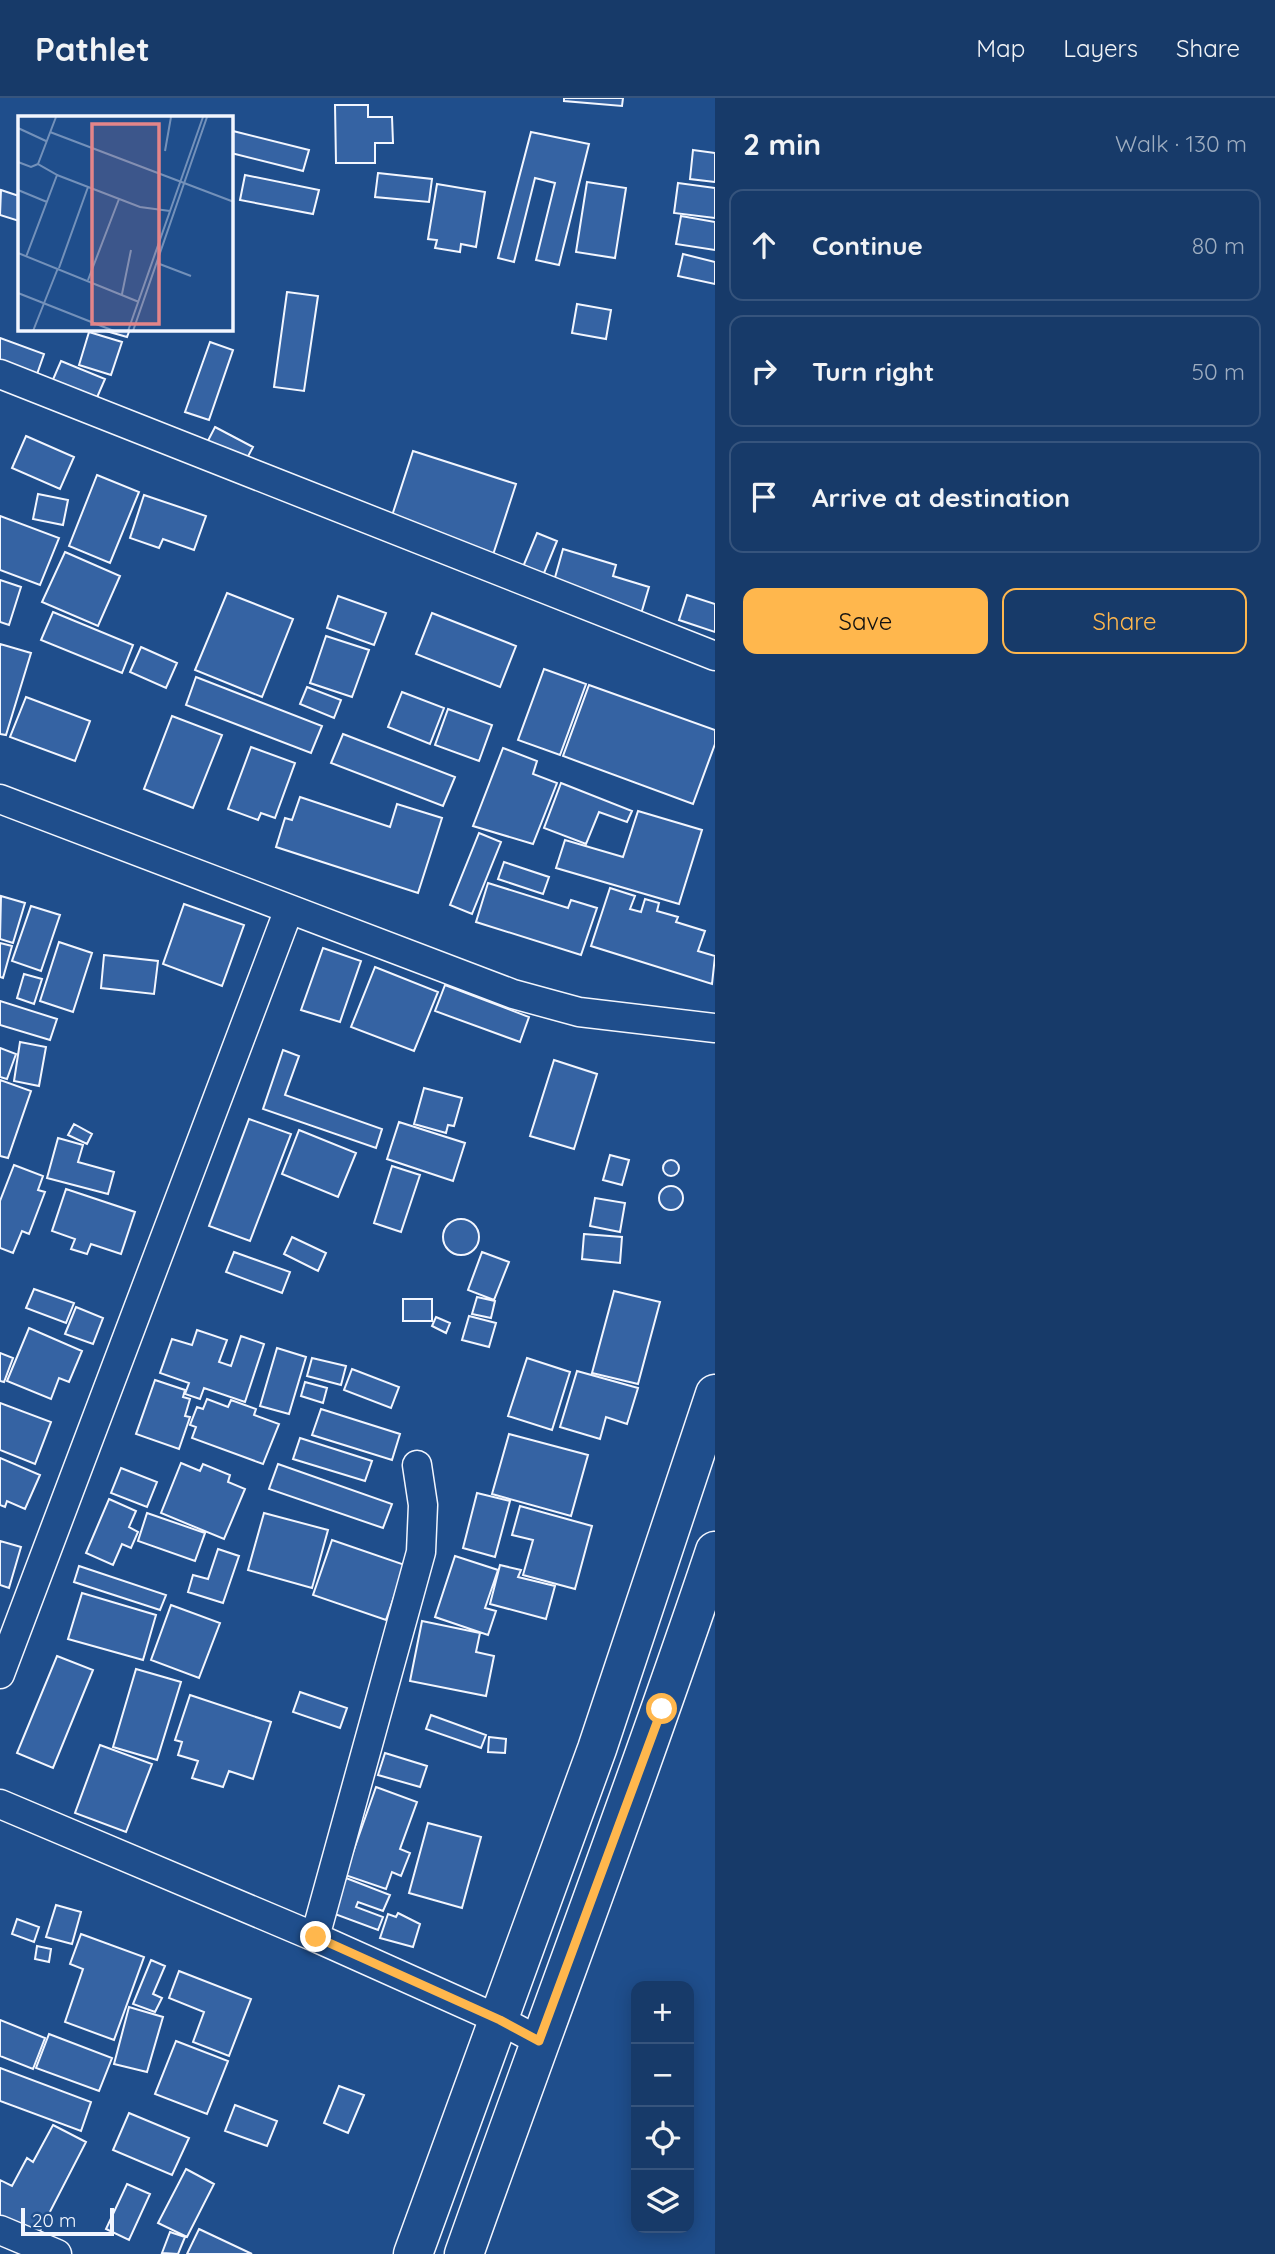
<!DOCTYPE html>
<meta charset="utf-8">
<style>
:root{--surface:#173a69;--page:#20416f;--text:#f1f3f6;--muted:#9eadc0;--line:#36547d;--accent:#ffb74d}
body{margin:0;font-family:Quicksand,sans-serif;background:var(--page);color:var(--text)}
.controls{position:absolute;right:21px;bottom:21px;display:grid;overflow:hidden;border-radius:14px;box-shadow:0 4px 18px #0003}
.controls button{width:63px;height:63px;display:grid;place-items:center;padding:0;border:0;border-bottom:2px solid var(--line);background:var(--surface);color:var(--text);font:35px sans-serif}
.scale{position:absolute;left:21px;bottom:18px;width:93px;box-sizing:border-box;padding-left:7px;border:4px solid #f2f6ff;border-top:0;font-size:19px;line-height:24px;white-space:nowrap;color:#f2f6ff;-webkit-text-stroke:5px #1f4e8c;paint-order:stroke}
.stop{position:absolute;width:21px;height:21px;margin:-16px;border:5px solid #ffb74d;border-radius:50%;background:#fff}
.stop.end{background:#ffb74d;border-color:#fff;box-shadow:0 2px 7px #0008}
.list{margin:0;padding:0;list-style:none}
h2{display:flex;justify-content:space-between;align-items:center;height:91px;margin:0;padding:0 28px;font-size:30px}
h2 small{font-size:23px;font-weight:400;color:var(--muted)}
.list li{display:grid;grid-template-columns:46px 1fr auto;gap:21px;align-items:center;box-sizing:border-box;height:112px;margin:0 14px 14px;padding:0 14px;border:2px solid var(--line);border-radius:14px}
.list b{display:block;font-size:26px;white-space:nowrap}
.list em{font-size:23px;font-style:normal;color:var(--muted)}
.actions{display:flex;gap:14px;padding:21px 28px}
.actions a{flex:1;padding:16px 0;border:2px solid var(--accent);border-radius:14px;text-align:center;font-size:24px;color:var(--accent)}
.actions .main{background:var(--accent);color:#111}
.icon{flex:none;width:38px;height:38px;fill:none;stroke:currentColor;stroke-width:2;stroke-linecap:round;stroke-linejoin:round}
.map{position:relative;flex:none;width:715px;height:2156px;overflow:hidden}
header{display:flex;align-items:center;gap:42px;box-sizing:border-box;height:98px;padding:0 35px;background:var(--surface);border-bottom:2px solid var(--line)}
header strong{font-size:33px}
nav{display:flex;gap:38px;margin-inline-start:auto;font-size:24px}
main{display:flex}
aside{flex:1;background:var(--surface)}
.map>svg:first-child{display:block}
.building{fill:#3563a3;stroke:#f2f6ff;stroke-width:2}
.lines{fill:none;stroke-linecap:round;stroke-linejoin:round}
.minor-casing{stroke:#f2f6ff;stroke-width:31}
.primary-casing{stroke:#f2f6ff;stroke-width:41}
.minor{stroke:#1f4e8c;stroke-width:28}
.primary{stroke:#1f4e8c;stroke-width:38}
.route{stroke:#ffb74d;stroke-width:9}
.inset-road{fill:none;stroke:#7391ba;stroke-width:2}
.view{fill:#e38589;fill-opacity:0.15;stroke:#e38589;stroke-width:3.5}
.inset-edge{fill:none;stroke:#f2f6ff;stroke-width:3.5}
</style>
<header>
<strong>Pathlet</strong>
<nav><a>Map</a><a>Layers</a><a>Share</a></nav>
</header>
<main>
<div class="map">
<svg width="715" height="2156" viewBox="0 0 715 2156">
<rect width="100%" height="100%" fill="#1f4e8c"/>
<path class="building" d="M564 0H623L622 8 564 3Z
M335 7H368V19H392L393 45H375V65H336Z
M233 33 309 52 303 73 231 55Z
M531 34 589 46 559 167 536 162 555 85 535 80 514 164 498 160Z
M693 52 715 55V84L690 81Z
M378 75 432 81 429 104 375 99Z
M245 77 319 92 313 116 240 102Z
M587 84 626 90 615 160 576 154Z
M678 85 715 90V120L674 115Z
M437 86 485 94 476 149 461 146 460 154 435 150 437 142 428 141Z
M1 92 19 98V123L0 117Z
M681 118 715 124V152L676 146Z
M683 156 715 164V186L678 178Z
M287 194 318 198 304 293 274 289Z
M577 206 611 212 606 241 572 235Z
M99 231H130L127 239Z
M89 234 122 244 111 277 79 267Z
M0 240 44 256 36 279 0 266Z
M210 244 233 252 209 322 185 314Z
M61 263 105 281 92 311 48 293Z
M215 329 253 349 236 381 198 362Z
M26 338 74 359 60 391 12 370Z
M413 353 516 386 491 463 388 430Z
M97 377 139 394 110 465 69 448Z
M38 396 68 402 63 427 33 421Z
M144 397 206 418 194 452 163 441 159 450 130 440Z
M0 418 59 440 40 487 0 472Z
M537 435 557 443 540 485 520 476Z
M563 451 616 467 613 478 649 489 641 516 552 490Z
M65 454 120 478 98 528 42 504Z
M0 482 21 489 9 527 0 524Z
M227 495 293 521 262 599 195 572Z
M687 497 715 506V534L679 522Z
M338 498 386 515 374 547 327 530Z
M53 514 133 547 122 575 41 542Z
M432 515 516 548 500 589 416 556Z
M326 538 369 552 352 599 310 585Z
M0 546 31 555 6 637 0 636Z
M141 549 177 565 166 590 130 574Z
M544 571 586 586 560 657 518 642Z
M196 579 322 628 311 655 186 607Z
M589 587 715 632V646L693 706 563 658Z
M307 589 341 602 334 620 300 606Z
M402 594 444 610 430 646 388 629Z
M26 599 90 623 75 663 10 639Z
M448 611 492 627 479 663 435 647Z
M172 618 222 637 193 710 144 691Z
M343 636 455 679 443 708 331 665Z
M251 649 295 665 275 720 261 715 258 722 228 711Z
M503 650 537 663 533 676 557 685 533 746 473 728Z
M561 685 632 713 627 724 599 714 586 746 544 730Z
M300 699 390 729 397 706 442 720 418 795 276 749 285 720 292 722Z
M638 713 702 732 679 806 556 770 565 742 623 759Z
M479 735 501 744 472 816 450 807Z
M504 764 549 779 543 796 498 781Z
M488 785 568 810 571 802 597 810 581 857 476 824Z
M610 790 635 798 630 811 641 814 645 801 659 805 657 813 678 819 676 824 705 833 698 853 715 858 712 886 591 848Z
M1 798 25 805 13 845 0 841Z
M184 806 244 827 222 888 163 866Z
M31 808 60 817 41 873 12 863Z
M59 844 92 855 73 914 40 903Z
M0 845 12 848 3 880 0 879Z
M323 850 361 863 340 924 301 912Z
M104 857 158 863 154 896 101 890Z
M375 869 438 894 414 953 351 929Z
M24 876 42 881 34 906 17 900Z
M445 887 529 919 520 944 435 913Z
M0 903 57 921 50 942 0 927Z
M20 944 46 949 39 988 14 983Z
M0 950 16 956 7 981 0 979Z
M283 952 299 958 285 997 382 1031 376 1050 263 1011Z
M554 962 597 976 574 1051 530 1038Z
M0 982 31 993 8 1060 0 1058Z
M424 990 462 1000 454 1028 448 1027 446 1035 414 1026Z
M249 1021 291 1036 250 1143 209 1128Z
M399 1024 465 1045 453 1083 387 1061Z
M74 1026 92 1036 87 1046 68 1037Z
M299 1032 356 1055 338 1099 282 1076Z
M58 1040 83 1047 78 1064 114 1074 108 1096 47 1080Z
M610 1057 629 1062 622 1087 603 1082Z
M663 1070a8 8 0 1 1 16 0a8 8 0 1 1-16 0Z
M14 1067 43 1078 38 1092 45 1094 29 1136 22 1133 13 1155 0 1150V1103Z
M392 1068 420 1077 401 1134 374 1125Z
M659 1100a12 12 0 1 1 24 0a12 12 0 1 1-24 0Z
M66 1091 135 1114 121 1156 91 1146 87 1156 71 1151 75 1141 52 1133Z
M595 1100 625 1105 620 1134 590 1128Z
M443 1139a18 18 0 1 1 36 0a18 18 0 1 1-36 0Z
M584 1136 622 1139 620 1165 582 1161Z
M292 1139 326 1155 318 1173 284 1156Z
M234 1154 290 1174 282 1195 226 1174Z
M482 1154 509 1164 494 1202 468 1192Z
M34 1191 74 1205 66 1225 26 1210Z
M614 1193 660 1204 638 1286 592 1275Z
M477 1199 495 1203 491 1220 472 1216Z
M403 1201H432V1223H403Z
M76 1209 103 1220 93 1246 65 1236Z
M469 1218 496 1225 489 1249 462 1242Z
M436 1219 450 1225 446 1235 432 1228Z
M29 1230 82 1253 69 1284 59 1280 51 1301 7 1283Z
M197 1232 227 1242 219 1264 231 1268 241 1238 264 1246 245 1304 204 1290 200 1301 185 1296 189 1285 160 1275 172 1241 192 1247Z
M277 1250 306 1259 289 1316 260 1308Z
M0 1255 13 1260 4 1284 0 1283Z
M312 1260 346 1268 341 1287 307 1278Z
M527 1260 570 1274 552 1332 508 1318Z
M352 1271 399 1289 391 1310 344 1292Z
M577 1273 638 1290 627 1326 606 1319 600 1341 560 1329Z
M155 1282 185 1292 183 1299 190 1301 185 1318 190 1319 179 1351 136 1336Z
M305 1284 327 1290 323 1305 301 1298Z
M207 1301 228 1309 231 1302 256 1311 254 1317 279 1326 263 1366 192 1340 196 1329 190 1327 197 1309 203 1311Z
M0 1305 51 1324 35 1366 0 1352Z
M321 1311 400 1336 392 1362 312 1337Z
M509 1336 588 1357 571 1418 492 1396Z
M300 1340 372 1363 365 1383 293 1361Z
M0 1360 40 1377 25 1411 7 1403 5 1409 0 1407Z
M181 1365 200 1373 203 1366 230 1377 228 1384 245 1391 224 1441 161 1415Z
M278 1366 392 1406 383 1430 269 1391Z
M121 1370 157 1384 147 1409 111 1395Z
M477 1395 510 1403 495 1459 463 1450Z
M109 1401 136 1413 129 1429 138 1434 131 1450 122 1446 113 1467 86 1455Z
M520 1408 592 1428 575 1491 523 1477 533 1442 512 1437Z
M147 1415 205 1435 195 1463 138 1443Z
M264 1415 328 1432 312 1490 248 1472Z
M332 1442 405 1467 386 1522 313 1497Z
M0 1443 21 1449 9 1490 0 1487Z
M218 1451 239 1458 223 1505 188 1494 193 1477 208 1481Z
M455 1458 498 1472 485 1510 496 1513 488 1537 435 1519Z
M500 1467 521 1472 518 1479 555 1488 546 1521 490 1506Z
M79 1468 166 1497 160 1512 74 1484Z
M82 1495 156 1517 143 1562 68 1541Z
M171 1507 220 1525 199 1580 151 1562Z
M422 1523 480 1535 476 1554 494 1558 486 1598 410 1583Z
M57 1558 93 1572 53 1670 17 1655Z
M136 1571 181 1584 157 1662 113 1649Z
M300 1594 347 1610 340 1630 293 1614Z
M190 1597 271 1624 253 1681 229 1673 223 1689 192 1680 198 1663 178 1657 182 1644 175 1642Z
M431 1617 486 1637 481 1650 426 1631Z
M489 1639 506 1641 505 1655 488 1654Z
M100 1647 152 1666 126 1734 75 1715Z
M385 1655 427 1668 420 1689 378 1677Z
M376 1689 417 1704 400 1751 410 1755 401 1778 392 1774 386 1791 345 1777Z
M428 1725 481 1739 462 1810 409 1795Z
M346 1780 390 1797 383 1813 358 1804 356 1809 383 1819 378 1832 332 1815Z
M56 1807 81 1814 72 1846 46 1839Z
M398 1815 420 1826 413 1849 380 1840 388 1816 396 1819Z
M17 1821 39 1829 34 1844 12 1836Z
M81 1836 144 1859 114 1942 65 1924 83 1871 70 1866Z
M37 1848 51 1851 49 1864 35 1861Z
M151 1862 165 1868 153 1896 162 1900 155 1914 133 1906Z
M179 1873 251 1901 229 1958 193 1944 204 1914 169 1900Z
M129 1909 163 1919 147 1974 114 1966Z
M0 1922 45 1940 33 1971 0 1958Z
M49 1936 112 1960 99 1993 36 1970Z
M176 1943 228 1963 207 2016 155 1996Z
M0 1970 91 2004 81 2033 0 2003Z
M339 1988 364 1997 348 2035 324 2025Z
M235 2007 277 2023 267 2048 225 2033Z
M129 2015 189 2040 172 2077 113 2052Z
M53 2027 86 2044 38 2137 0 2118V2082L12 2088 27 2060 33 2064Z
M186 2071 214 2086 187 2139 158 2125Z
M127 2086 150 2096 129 2142 106 2131Z
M199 2131 252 2156H187Z
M170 2134 185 2139 178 2156 162 2155Z"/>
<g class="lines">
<defs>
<path id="minor" d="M0 276 715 558
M0 701 513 896 579 914 715 930
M0 1576 289 811
M0 1706 315 1839 500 1922 539 1943
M315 1839 421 1454 423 1407 417 1367
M0 2132 57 2156"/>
<path id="primary" d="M413 2156 597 1651 715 1296
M464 2156C547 1921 636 1689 715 1453"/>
</defs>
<use href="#minor" class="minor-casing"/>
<use href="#primary" class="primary-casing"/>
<use href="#minor" class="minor"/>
<use href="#primary" class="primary"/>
</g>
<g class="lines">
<path class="route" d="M316 1839 500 1922 539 1943 662 1611"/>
</g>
<g transform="translate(18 18)">
<rect width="215" height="215" fill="#1f4e8c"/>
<path class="inset-road" d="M0 12 28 25M32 16 216 86M147 35 153 1M0 46 13 51 20 48M39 59 122 91 152 95M0 74 29 86M0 137 121 186M8 141 39 59 20 48 38 1M139 147 173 160M41 152 70 71M70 164 101 83M0 177 96 215M104 178 113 134M15 215 40 152M110 215 185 1M115 215 189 1"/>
<path class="view" d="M74 8H141V208H74Z"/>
<rect width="215" height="215" class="inset-edge"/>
</g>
</svg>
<div class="controls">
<button>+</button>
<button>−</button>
<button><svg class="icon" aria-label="locate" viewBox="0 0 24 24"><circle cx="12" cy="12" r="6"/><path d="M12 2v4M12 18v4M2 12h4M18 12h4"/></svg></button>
<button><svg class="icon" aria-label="layers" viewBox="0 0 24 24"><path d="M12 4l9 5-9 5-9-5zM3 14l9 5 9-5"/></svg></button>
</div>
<div class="scale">20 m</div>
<div class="stop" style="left:662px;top:1611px"></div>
<div class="stop end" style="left:316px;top:1839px"></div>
</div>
<aside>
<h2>2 min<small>Walk · 130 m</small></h2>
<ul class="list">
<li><svg class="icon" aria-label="ahead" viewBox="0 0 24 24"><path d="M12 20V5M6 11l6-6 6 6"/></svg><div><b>Continue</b></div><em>80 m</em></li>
<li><svg class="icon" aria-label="right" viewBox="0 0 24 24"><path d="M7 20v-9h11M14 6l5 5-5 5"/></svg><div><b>Turn right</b></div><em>50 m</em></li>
<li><svg class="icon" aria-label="arrive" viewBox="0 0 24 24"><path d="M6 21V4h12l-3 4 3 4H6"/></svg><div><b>Arrive at destination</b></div></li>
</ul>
<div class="actions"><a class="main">Save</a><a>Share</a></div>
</aside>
</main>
